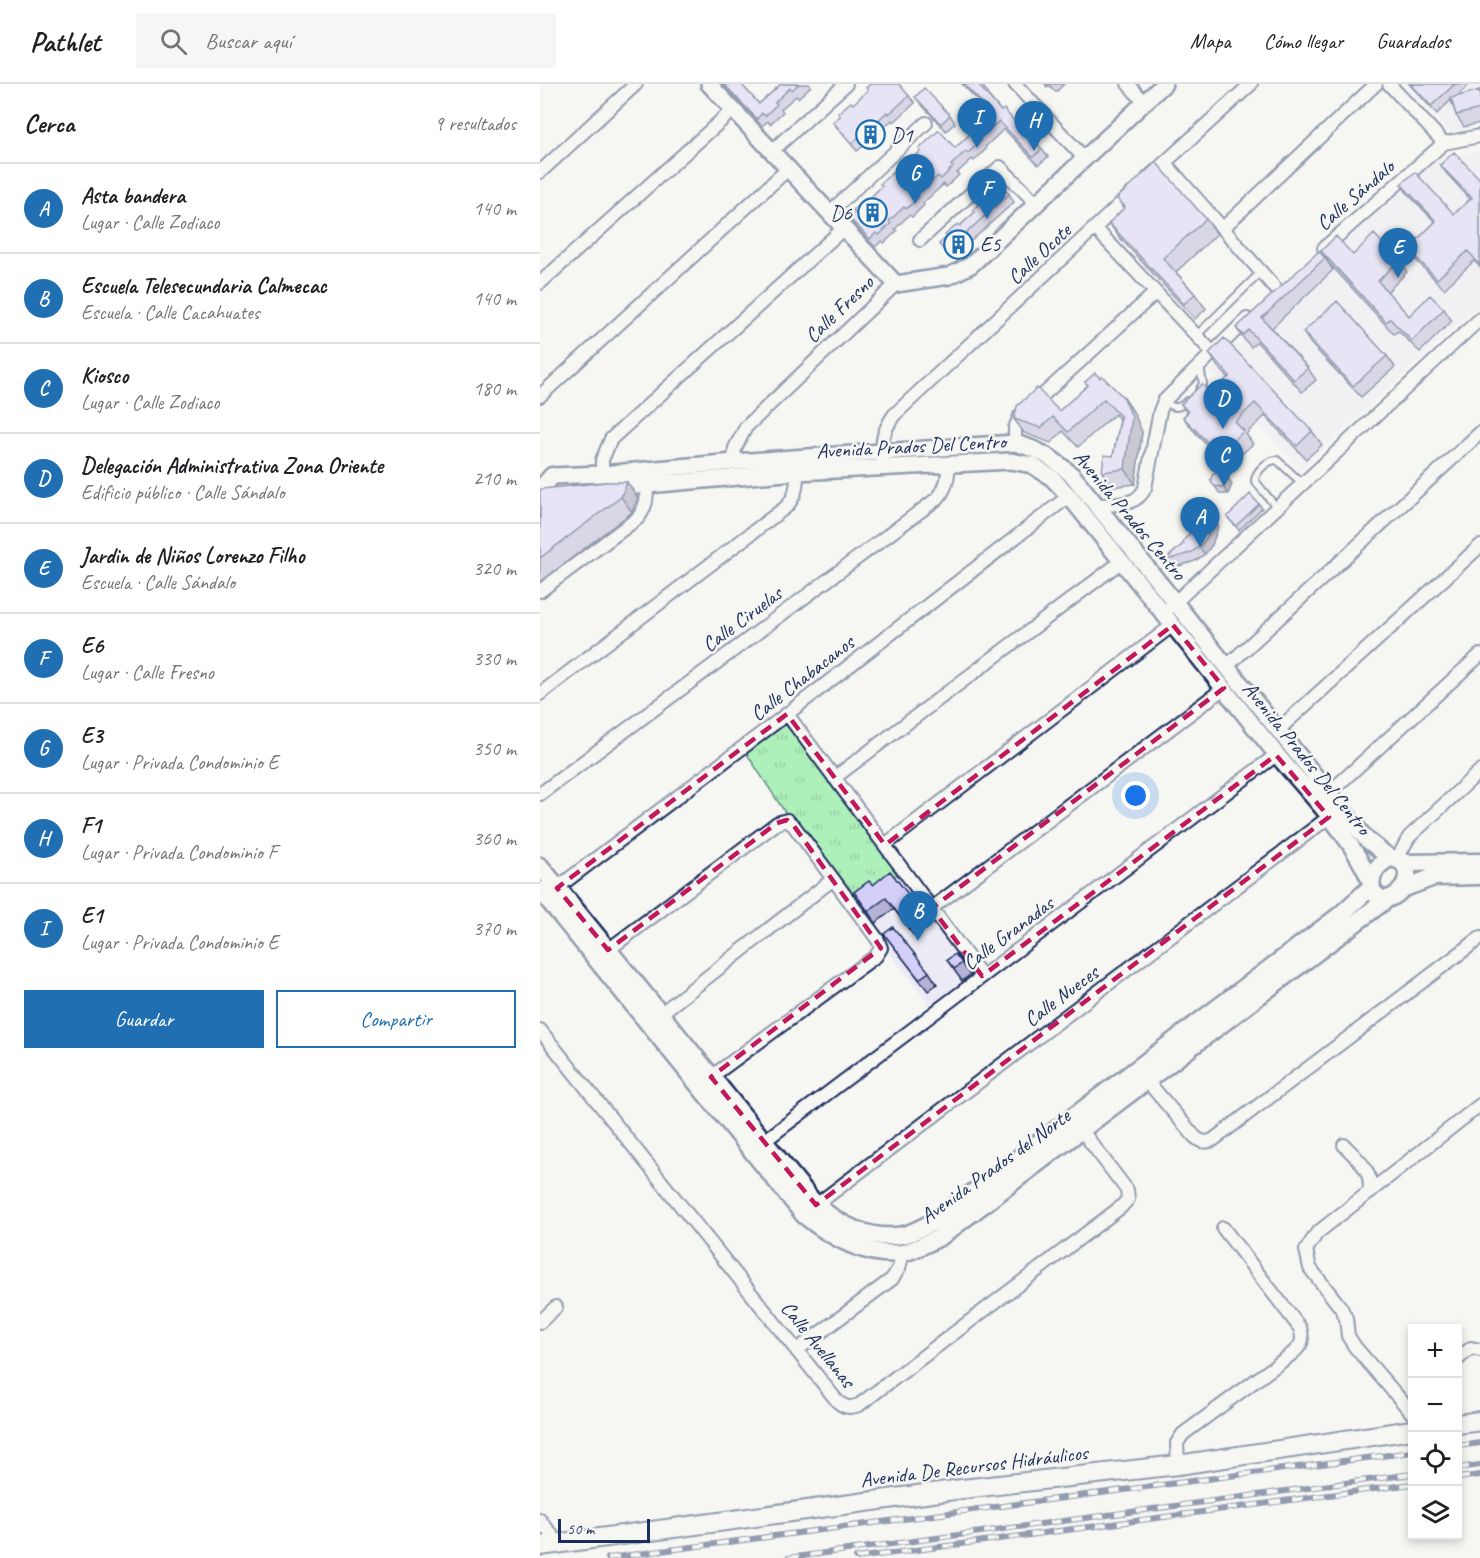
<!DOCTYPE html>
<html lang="es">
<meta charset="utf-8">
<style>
:root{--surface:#fff;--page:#f6f6f6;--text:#202124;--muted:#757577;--line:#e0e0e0;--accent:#1f6fb2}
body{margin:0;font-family:Caveat,sans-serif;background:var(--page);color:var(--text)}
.controls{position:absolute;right:18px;bottom:18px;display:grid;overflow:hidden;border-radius:0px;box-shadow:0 3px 9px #0003}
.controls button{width:54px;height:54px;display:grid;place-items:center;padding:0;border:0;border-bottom:2px solid var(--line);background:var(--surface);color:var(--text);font:30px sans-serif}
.scale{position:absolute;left:18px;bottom:15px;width:92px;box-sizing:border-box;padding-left:6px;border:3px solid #1b2f5e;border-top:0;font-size:16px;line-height:21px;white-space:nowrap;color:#1b2f5e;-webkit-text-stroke:4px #f6f6f2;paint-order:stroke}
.you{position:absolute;left:596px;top:712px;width:21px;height:21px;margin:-15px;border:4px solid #fff;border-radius:50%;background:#1a73e8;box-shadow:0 0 0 9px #1a73e833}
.badge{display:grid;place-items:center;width:39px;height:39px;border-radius:50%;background:var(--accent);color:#fff;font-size:20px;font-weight:700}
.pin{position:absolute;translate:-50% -50px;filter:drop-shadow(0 2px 3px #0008)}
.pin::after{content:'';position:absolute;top:32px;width:21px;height:18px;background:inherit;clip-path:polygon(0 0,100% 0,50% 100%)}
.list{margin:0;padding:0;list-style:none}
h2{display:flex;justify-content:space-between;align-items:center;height:78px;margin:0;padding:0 24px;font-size:26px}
h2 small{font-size:20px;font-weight:400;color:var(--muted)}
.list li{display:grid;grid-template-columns:39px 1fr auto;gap:18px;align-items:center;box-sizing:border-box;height:90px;padding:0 24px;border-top:2px solid var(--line)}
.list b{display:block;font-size:22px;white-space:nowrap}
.list p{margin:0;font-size:20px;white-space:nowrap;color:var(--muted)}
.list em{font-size:20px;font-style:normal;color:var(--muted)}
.actions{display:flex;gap:12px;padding:18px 24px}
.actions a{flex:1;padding:14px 0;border:2px solid var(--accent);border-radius:0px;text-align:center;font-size:21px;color:var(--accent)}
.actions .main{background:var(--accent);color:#fff}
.icon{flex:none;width:33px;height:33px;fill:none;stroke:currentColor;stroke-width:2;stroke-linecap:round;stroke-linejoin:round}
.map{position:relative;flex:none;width:940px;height:1474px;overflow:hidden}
header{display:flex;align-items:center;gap:36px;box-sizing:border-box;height:84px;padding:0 30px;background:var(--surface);border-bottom:2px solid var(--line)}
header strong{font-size:28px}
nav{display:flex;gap:33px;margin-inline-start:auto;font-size:21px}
.search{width:420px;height:54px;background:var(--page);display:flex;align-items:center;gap:15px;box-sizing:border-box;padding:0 21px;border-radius:0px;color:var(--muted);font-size:22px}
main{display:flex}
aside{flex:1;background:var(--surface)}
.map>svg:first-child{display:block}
.built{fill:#eceaf4}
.park{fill:url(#park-tufts);stroke:#64908c;stroke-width:1.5}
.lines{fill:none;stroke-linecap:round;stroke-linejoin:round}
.service-casing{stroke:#1b2f5e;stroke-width:10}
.minor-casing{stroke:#1b2f5e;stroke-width:16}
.tertiary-casing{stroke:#1b2f5e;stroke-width:20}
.secondary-casing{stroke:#1b2f5e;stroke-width:21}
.primary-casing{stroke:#1b2f5e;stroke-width:22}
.service{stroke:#f6f6f2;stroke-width:6}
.minor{stroke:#f6f6f2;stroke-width:12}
.tertiary{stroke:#f6f6f2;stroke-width:15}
.secondary{stroke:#f6f6f2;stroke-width:16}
.primary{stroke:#f6f6f2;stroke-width:18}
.rail-casing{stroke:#1b2f5e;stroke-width:6}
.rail{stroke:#f6f6f2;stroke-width:4;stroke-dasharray:11;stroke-linecap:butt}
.wall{fill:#b6b2d5;stroke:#1b2f5e;stroke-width:1.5}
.shaded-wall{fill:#9491ae;stroke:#1b2f5e;stroke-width:1.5}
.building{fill:#d4cff8;stroke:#1b2f5e;stroke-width:1.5}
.marked{fill:none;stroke:#c2185b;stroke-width:4.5;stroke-dasharray:12 8;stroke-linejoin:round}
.labels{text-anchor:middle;stroke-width:5;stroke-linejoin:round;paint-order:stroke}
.poi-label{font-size:21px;fill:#1b2f5e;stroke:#f6f6f2;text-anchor:start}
.street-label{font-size:21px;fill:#1b2f5e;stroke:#f6f6f2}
</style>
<header>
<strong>Pathlet</strong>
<div class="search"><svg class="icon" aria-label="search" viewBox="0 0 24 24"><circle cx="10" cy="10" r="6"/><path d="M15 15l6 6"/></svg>Buscar aquí</div>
<nav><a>Mapa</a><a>Cómo llegar</a><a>Guardados</a></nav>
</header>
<main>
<aside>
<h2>Cerca<small>9 resultados</small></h2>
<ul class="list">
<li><span class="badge">A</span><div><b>Asta bandera</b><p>Lugar · Calle Zodiaco</p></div><em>140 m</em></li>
<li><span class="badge">B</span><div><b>Escuela Telesecundaria Calmecac</b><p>Escuela · Calle Cacahuates</p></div><em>140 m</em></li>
<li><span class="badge">C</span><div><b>Kiosco</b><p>Lugar · Calle Zodiaco</p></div><em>180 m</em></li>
<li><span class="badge">D</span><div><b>Delegación Administrativa Zona Oriente</b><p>Edificio público · Calle Sándalo</p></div><em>210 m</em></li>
<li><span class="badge">E</span><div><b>Jardin de Niños Lorenzo Filho</b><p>Escuela · Calle Sándalo</p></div><em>320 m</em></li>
<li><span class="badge">F</span><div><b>E6</b><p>Lugar · Calle Fresno</p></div><em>330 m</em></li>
<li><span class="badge">G</span><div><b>E3</b><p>Lugar · Privada Condominio E</p></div><em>350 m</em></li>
<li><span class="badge">H</span><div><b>F1</b><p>Lugar · Privada Condominio F</p></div><em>360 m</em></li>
<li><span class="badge">I</span><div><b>E1</b><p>Lugar · Privada Condominio E</p></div><em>370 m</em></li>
</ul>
<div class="actions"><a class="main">Guardar</a><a>Compartir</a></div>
</aside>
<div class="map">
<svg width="940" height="1474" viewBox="0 0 940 1474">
<defs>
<pattern id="park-tufts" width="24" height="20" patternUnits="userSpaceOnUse" patternTransform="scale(1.5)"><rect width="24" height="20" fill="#aef0ba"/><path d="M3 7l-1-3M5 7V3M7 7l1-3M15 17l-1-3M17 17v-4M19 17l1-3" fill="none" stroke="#95cea2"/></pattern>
</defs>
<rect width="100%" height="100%" fill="#f6f6f2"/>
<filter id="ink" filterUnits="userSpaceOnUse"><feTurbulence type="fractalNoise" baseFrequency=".0167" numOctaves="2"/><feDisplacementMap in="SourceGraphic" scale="12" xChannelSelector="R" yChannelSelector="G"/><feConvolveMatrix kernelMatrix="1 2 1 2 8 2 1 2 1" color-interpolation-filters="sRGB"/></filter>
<g filter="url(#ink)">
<path class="built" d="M864 0H940V41L910 49Z
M940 66V220L760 386 670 286 893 76Z
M363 786 442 892 395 928 313 822Z"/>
<path class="park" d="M247 630 363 786 313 822 254 742 203 664Z"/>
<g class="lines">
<defs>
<path id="service" d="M657 251 721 188
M659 306 663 300 660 282
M624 317C633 324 638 326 647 317
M737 424 715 397C715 388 727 376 737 376L763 400"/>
<path id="minor" d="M475 0 545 75
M588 0 604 18
M849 0 904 59
M232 67 306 0
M625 79 737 206
M0 88 96 0
M608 94 711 0
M289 129 386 39
M555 144 673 269
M683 144 836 0
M380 156 460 83 497 120
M784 164 904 59 940 52
M0 199 193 26
M0 312 248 85
M475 359V344L480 332 615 209
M343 376C340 358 344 346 354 331L591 110
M194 378 195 364 206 343 356 200
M62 390V376L71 355 304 144
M556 421C574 420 597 423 605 404L620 327 624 317 707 235
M0 507 98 434C106 424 107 415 107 402
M629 524 940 235
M687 582 940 349
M0 610 246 423C256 412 257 403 257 388
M247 630 442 892
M738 646 940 462
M294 694 582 477
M789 709 940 571
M0 710 398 414C407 403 408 393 409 379
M345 761 633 541
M857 775 869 753 940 687
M17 804 247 630 529 412
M392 824 684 604
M68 866 237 739 247 736 254 742 338 856 341 864 336 872 171 993
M120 930 292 796
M0 946 298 1318C306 1324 310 1324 319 1321L581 1123 588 1115 587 1106 542 1047
M607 997 655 1053C661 1058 665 1059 673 1056L940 854
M223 1058 736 671
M804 1061C818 1076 834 1087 829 1109
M276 1121 789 733
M0 1238 16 1223
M257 1266 352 1195 359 1184 363 1169
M918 1275 931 1264 940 1266
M872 1329 815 1263 808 1252 806 1234 801 1224 770 1184 766 1166 777 1149 940 1021
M638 1381 637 1359 643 1350 753 1269C762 1261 764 1256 760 1244L683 1144
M0 1436 18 1459"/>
<path id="tertiary" d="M169 0 356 200 409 192 431 181 624 0
M12 392 62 390 194 378 475 359C500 366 513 374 533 392L826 755 850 774
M72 404 257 388 471 377 492 381 512 394 529 412C599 498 667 585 737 671 770 711 811 750 831 799"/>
<path id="secondary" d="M0 406 12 392
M850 774C880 777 866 817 841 815L833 808C828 793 836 781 850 774Z
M864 779 940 778
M0 782 276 1121C299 1141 331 1157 363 1151 373 1149 384 1142 394 1138L799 832 831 803
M862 805 894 793 940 792
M0 806 264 1131C291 1153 325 1173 362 1169 374 1167 389 1158 400 1153L847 815"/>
<path id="primary" d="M918 1340 940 1337
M0 1462 422 1405 638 1381 872 1346"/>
</defs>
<use href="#service" class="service-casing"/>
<use href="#minor" class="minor-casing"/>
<use href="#tertiary" class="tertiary-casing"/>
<use href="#secondary" class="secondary-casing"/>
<use href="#primary" class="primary-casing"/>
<use href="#service" class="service"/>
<use href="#minor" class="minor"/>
<use href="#tertiary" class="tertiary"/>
<use href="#secondary" class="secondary"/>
<use href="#primary" class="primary"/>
<defs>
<path id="rail" d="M918 1362 940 1359
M918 1384 940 1381
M918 1394 940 1391
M68 1474 872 1368
M248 1474 872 1390
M316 1474 872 1400"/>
</defs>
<use href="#rail" class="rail-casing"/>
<use href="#rail" class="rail"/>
</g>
<path class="wall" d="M182 0H201L219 20 241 0H269L271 2 258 14 256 12 241 25 243 28 230 40 228 37 222 42Z
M422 0H441L448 9 447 10 461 27 488 54 502 65 508 73 498 81 464 45 445 63 446 65 434 77 432 75 417 89 419 91 406 103 404 100 383 119 384 121 372 133 369 131 355 145 357 147 344 159 342 157 335 163 315 142 309 134 315 128 313 126 328 116 355 90 415 64 451 31Z
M505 0H524L516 8 509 1 507 3Z
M869 0H930L916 13 940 6V39L924 43 916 31 911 16 897 30Z
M369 12 375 19 354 38 352 36 338 49 340 52 327 64 325 61 317 67 299 46 293 38 313 20Z
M375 13 410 31 415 39 406 47 381 20Z
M900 81 940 95V183L934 177 904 205 874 174 868 165 895 138 868 110 861 100 914 130 930 115 907 90Z
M469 110 474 118 411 175 399 160 448 117Z
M577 114 666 135 677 150 636 188 655 210 666 225 655 235 580 154 569 139 584 125Z
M781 167 859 176 867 188 847 208 869 232 904 225 912 237 880 268 858 247 854 250 789 179Z
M785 174 793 186 732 244 768 284 776 296 762 308 717 258 711 263 704 255 696 244Z
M763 248 847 272 855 283 821 313 771 260Z
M669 269 772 347 782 361 766 375 725 332 706 350 713 360 694 377 686 368 679 374 653 346 643 333 647 329 641 320 671 310 688 293 678 283Z
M560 294 584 314 594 329 602 348 595 400 572 403 562 388 573 372 580 336 575 330 538 363 523 347 511 359 484 349 474 335 519 327 548 301 545 298Z
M671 396 692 400 688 410H680Z
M0 406 98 414 92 428 0 498Z
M719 420 722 424 699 446 687 433Z
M673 434 678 442 672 461 665 470 655 477 629 485 624 477Z
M333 801 382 828 390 840 374 852 354 825 336 839 314 808Z
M344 850 389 888 397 900 388 907Z
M407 876 422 879 430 891 422 897Z"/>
<path class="shaded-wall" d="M584 314 594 329 602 348 595 400 585 385Z
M687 393 692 400 688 410 683 403Z
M87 398 98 414 92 428 81 413Z
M673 434 678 442 672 461 665 470 659 463Z"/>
<path class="building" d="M184 0H201L219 20 241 0H259L252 6 250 4 235 18 237 20 225 32 222 29 217 35Z
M330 0H359L369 12 349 30 347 28 332 42 334 44 321 56 319 53 312 60 293 38 300 32 298 29 311 18 313 20 328 6 326 4Z
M424 0H441L443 1 440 3 461 27 464 25 488 54 490 52 502 65 493 73 459 37 439 55 441 57 428 69 426 67 411 81 413 83 401 95 398 92 377 111 379 113 366 125 364 123 349 137 351 139 339 151 336 149 330 155 309 134 315 128 313 126 326 114 328 116 342 102 340 100 353 88 355 90 381 67 379 65 399 46 415 64 452 30Z
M871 0H915L891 22Z
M384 4 410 31 401 40 375 13Z
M940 6V25L916 31 911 14Z
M914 68 940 95V181L928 167 897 195 868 165 896 137 861 100 875 88 914 130 932 114 900 81Z
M616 78 666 135 623 174 655 210 644 220 569 139 585 123 577 114Z
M463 103 469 110 406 167 399 160 407 153 405 151 418 140 420 142 435 128 433 126 446 114 448 117Z
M834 150 859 176 838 197 869 232 890 211 904 225 872 257 850 235 846 238 781 167 796 152 813 171Z
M779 167 785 174 722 234 768 284 754 296 709 246 703 251 696 244Z
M797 217 847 272 813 302 763 248Z
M684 254 772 347 757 362 715 319 695 338 704 347 685 364 677 355 670 361 643 333 648 328 641 320 662 300 671 310 690 292 669 269Z
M555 289 560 294 562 292 584 314 592 333 585 385 562 388 564 371 573 372 581 333 564 315 528 348 513 333 501 344 474 335 477 322 497 304 519 327 548 301 545 298Z
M678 386 683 388 687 393 683 403 674 402 671 396 672 391Z
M66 398H87L81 413 0 474V406L2 405Z
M710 410 719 420 696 442 687 433Z
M673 434 667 453 659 463 650 469 624 477 644 459 643 457 651 448 654 451Z
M350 787 382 828 366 840 346 814 328 827 314 808 329 797 333 801Z
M353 843 389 888 379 895 344 850Z
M415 870 422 879 414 885 407 876Z"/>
</g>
<path d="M0 0H940V1474H0ZM633 541 684 604 392 824 442 892 736 671 789 733 276 1121 171 993 341 864 254 742 247 736 237 739 68 866 17 804 247 630 345 761Z" fill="#f6f6f2" fill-opacity=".55" fill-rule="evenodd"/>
<path class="marked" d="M633 541 684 604 392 824 442 892 736 671 789 733 276 1121 171 993 341 864 254 742 247 736 237 739 68 866 17 804 247 630 345 761Z"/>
<defs>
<symbol id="building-ring" viewBox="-11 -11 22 22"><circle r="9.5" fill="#f6f6f2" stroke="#1f6fb2" stroke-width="1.5"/><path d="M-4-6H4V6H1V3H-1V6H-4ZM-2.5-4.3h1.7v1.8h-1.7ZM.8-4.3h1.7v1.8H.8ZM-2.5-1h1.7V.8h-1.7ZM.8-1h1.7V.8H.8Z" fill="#1f6fb2"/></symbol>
</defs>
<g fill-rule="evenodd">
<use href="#building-ring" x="314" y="34" width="33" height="33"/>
<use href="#building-ring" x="316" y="112" width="33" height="33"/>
<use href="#building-ring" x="402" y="144" width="33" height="33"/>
</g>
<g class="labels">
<g class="poi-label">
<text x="351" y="58">D1</text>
<text x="312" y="136" text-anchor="end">D6</text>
<text x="440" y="167">E5</text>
</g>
<g class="street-label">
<text transform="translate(815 111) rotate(-41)" y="7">Calle Sándalo</text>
<text transform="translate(499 170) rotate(-43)" y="7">Calle Ocote</text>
<text transform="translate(299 225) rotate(-44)" y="7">Calle Fresno</text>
<text transform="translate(371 362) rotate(-3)" y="7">Avenida Prados Del Centro</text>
<text transform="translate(590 431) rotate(50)" y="7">Avenida Prados Centro</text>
<text transform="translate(202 535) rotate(-37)" y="7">Calle Ciruelas</text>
<text transform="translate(262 594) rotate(-38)" y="7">Calle Chabacanos</text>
<text transform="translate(767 674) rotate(51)" y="7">Avenida Prados Del Centro</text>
<text transform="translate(468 849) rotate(-37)" y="7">Calle Granadas</text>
<text transform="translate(521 912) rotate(-37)" y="7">Calle Nueces</text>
<text transform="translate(455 1082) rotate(-36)" y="7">Avenida Prados del Norte</text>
<text transform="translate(278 1260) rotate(51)" y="7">Calle Avellanas</text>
<text transform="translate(434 1382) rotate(-7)" y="7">Avenida De Recursos Hidráulicos</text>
</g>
</g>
</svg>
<div class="controls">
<button>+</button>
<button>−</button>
<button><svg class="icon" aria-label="locate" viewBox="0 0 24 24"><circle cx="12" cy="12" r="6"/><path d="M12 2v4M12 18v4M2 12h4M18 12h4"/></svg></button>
<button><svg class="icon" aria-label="layers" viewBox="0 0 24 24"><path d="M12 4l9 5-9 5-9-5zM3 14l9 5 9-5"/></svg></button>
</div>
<div class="scale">50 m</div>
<div class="you"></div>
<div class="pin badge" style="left:660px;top:463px">A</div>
<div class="pin badge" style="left:378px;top:857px">B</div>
<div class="pin badge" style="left:684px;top:402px">C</div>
<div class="pin badge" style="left:683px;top:345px">D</div>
<div class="pin badge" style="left:858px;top:194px">E</div>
<div class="pin badge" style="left:447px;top:135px">F</div>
<div class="pin badge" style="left:375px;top:120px">G</div>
<div class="pin badge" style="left:494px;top:67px">H</div>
<div class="pin badge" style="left:437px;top:64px">I</div>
</div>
</main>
